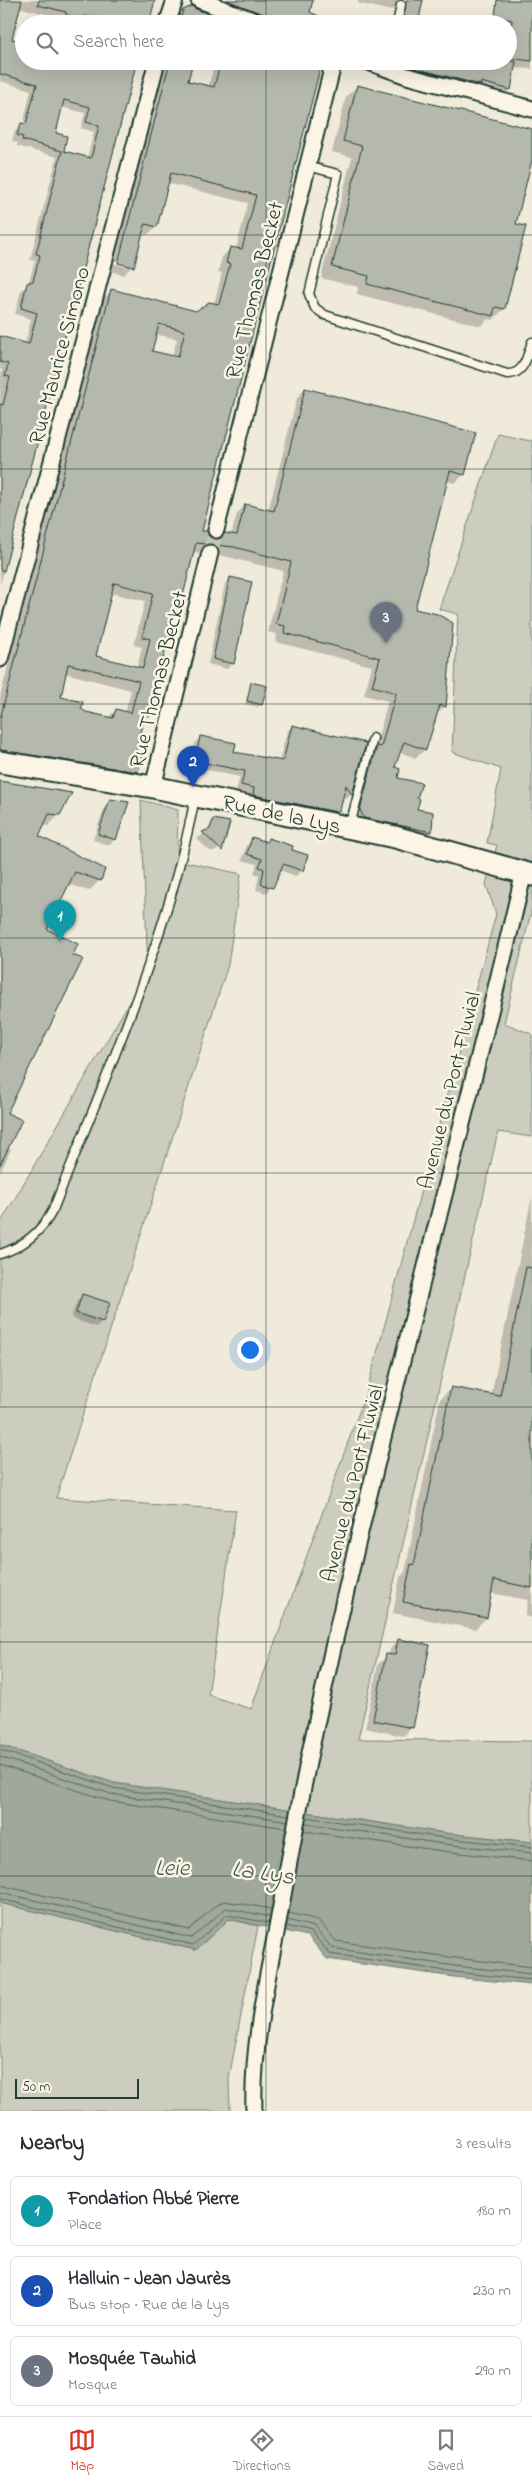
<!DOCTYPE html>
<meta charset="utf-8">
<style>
:root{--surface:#fff;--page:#f2f2f3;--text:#2b2b33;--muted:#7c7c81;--line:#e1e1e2;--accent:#d93025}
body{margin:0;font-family:"Indie Flower",sans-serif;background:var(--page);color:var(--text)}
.scale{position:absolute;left:15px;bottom:12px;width:124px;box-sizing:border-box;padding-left:5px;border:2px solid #1f3d34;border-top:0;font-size:14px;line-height:18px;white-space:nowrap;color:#1f3d34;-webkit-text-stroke:4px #fcf5e5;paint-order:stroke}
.you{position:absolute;left:249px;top:1349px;width:18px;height:18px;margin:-12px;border:4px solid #fff;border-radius:50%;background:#1a73e8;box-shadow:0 0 0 8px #1a73e833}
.badge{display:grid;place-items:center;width:32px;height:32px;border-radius:50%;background:var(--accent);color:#fff;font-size:16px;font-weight:700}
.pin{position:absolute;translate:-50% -41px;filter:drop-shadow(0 1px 2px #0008)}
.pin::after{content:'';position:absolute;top:26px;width:18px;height:15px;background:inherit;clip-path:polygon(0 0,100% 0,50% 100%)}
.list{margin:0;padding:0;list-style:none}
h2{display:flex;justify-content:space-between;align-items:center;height:65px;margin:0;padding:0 20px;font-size:21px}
h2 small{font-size:16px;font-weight:400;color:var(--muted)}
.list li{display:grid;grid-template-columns:32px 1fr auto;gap:15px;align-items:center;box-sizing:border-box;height:70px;margin:0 10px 10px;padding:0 10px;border:1px solid var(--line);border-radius:8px}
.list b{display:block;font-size:19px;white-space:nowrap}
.list p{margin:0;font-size:16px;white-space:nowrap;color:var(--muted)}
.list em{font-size:16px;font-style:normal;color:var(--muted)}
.icon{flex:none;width:28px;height:28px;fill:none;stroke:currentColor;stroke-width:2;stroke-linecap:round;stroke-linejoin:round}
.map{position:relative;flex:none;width:532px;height:2111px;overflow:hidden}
.search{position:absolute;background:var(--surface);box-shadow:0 5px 20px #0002;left:15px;right:15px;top:15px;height:55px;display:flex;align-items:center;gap:12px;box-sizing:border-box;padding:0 18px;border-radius:28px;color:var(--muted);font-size:19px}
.sheet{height:305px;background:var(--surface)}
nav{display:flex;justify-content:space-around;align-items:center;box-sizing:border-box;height:70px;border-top:1px solid var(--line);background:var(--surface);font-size:14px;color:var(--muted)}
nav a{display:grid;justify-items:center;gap:2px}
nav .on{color:var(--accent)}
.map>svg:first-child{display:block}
.green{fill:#cccdbf;stroke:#76857a}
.water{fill:#9fa89a;stroke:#6c7d71}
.shadow{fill:#0003;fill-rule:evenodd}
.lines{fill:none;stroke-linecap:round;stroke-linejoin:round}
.shore{stroke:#52685d;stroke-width:1}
.building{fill:#b5b9ad;stroke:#1f3d34;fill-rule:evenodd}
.minor-tunnel{stroke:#c5c7b9;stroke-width:15;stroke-dasharray:15 8;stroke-linecap:butt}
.service-casing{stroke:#1f3d34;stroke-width:11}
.minor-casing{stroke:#1f3d34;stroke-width:19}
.secondary-casing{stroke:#1f3d34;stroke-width:25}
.service{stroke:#fcf5e5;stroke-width:8}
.minor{stroke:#fcf5e5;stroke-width:15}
.secondary{stroke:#fcf5e5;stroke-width:21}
.grid{fill:none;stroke:#1f3d34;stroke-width:1;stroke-opacity:0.55}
.labels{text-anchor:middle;stroke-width:5;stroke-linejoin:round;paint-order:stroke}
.street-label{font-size:22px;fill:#1f3d34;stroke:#fcf5e5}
.water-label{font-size:24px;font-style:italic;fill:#455d53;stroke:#fcf5e5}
</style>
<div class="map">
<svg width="532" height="2111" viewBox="0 0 532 2111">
<rect width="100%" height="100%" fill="#efeada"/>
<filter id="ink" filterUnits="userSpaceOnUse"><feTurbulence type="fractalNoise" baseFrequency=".02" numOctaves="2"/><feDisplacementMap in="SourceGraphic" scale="10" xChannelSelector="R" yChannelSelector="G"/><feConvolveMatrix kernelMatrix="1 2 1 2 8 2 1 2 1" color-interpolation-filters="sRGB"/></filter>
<g filter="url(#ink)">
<path class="green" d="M498 434 530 441 532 439V908L504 1023 532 1034V1137L498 1132 358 1739 532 1741V1842L445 1833 114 1783 0 1745V1224L148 970 141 800 178 810 177 860 241 874 228 965 56 1498 236 1510 208 1695 251 1709 367 1390 496 914 486 884 497 845 487 843 501 769 452 752 458 614 439 609Z
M0 1903 195 1950 228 1919 258 1926 229 2078 230 2111H0Z"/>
<path class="water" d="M0 1745 114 1783 445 1833 532 1842V1985L454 1977 327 1959 308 1936 229 1919 196 1950 0 1903Z"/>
<path class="shadow" d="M0 0H153L148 24H71L60 21 61 18 18 7 10 40 24 61H135L0 585V379L2 370 0 369V337L25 344 31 319 15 314 21 291 28 284 35 261 30 260 57 157 17 146 18 143 12 141 15 131 23 125 31 90 0 81ZM61 107 85 113 81 128 94 132 87 158 62 151 66 137 54 134Z
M209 0H306L309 13 337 24H258Z
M358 0H422L417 24H396L398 16 396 9 387 10 358 3Z
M502 0H532V69L514 68 510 89 501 98 363 61H508V24H498Z
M184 12 230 24H174Z
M164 61H321L200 532 214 540H220L231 536 237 514 245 505 268 511 297 398 305 389 464 474 455 483 447 481 414 610 445 706 436 715 425 749 416 758 399 752 394 768 396 778 416 799V810L431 813 430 832 422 840 352 819 368 756 375 749 388 701 364 695 372 666 276 642 277 634 268 632 283 571 224 556 193 552 181 599 175 605 147 716 141 722 133 757 137 771 129 780 0 759V697L103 299 112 290 197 313 214 304 222 273 218 272 222 257 231 248 236 249 248 203 167 183 156 227 147 235 141 234 132 266 124 275 110 271 112 263 128 267V264L113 260ZM191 64 213 70 208 87 187 82ZM155 334 177 339 172 357 151 352ZM111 593 145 601 134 645 142 647 137 668 94 657ZM65 673 131 690 125 713 116 710 108 718 86 713 59 698Z
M357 86 532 130V155L514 225 524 227 504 309 493 320 488 319 481 326 357 294 358 287 321 278 352 157 332 152 346 97Z
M230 578 233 663 227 669 208 664 225 584Z
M252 684 261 704 258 707 245 704Z
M292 726 364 744 351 794 346 799 343 794 339 810 332 816 248 800 250 794 236 791 240 777 190 766 195 743 201 737 233 753 279 761 287 732Z
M0 782 59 815 48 826 43 825 37 837 100 880 89 891 68 884 45 929 6 1114 7 1147 11 1149 0 1173Z
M111 800 115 839 109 845 93 840 105 806Z
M214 820 222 845 216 851H210L197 839 206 832Z
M253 839 266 843 269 840 290 851 302 870 296 876 279 870 272 887 266 893 256 890 259 875 254 873 257 864 242 860 247 845Z
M532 1196V1618L525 1616 528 1600 491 1593 486 1618 475 1629 393 1613 400 1577 405 1572 440 1399 451 1388 491 1396Z
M83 1295 102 1321 96 1327 71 1318 77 1301Z
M399 1640 412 1727 403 1736 365 1728 378 1664 389 1655 390 1649Z"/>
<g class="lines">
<path class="shore" d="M0 1750 113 1788 289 1815
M0 1757 111 1794 288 1821
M0 1765 110 1801 286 1828
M306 1817 444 1838 532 1847
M305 1823 443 1844 532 1853
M304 1831 442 1851 532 1861
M0 1885 189 1930 216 1905 224 1901 272 1909
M0 1892 191 1938 226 1908 270 1917
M0 1899 193 1945 227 1915 269 1923
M289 1913 318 1920 336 1941 456 1958 532 1967
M287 1920 314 1927 332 1948 455 1966 532 1974
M286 1926 311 1932 330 1954 454 1972 532 1980"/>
</g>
<path class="building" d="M0 0H22L12 39 24 42V61H137L4 571 0 570V404L3 405 10 377 5 376 8 364 0 362V336L29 344 37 313 21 308 27 283 33 281 40 255 36 254 62 151 22 140 23 137 17 135 21 123 26 124 37 84 0 74ZM64 100 90 107 86 122 99 126 91 158 64 151 67 136 56 133Z
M39 0H155L149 24H127L101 17 100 19 85 16 84 20 66 15V12L38 5Z
M226 0H313L310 12 336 24H272L266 15Z
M406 0H423L418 24H403Z
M497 0H532V61L508 58 512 20 495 16Z
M192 6 196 9 236 24H179L183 10Z
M170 61H193L188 81 214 87 221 61H322L202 531H207L209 536 214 539H219L225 533 237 535 245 504 274 511 305 388 476 433 465 475 450 471 415 609 437 614 453 623 446 707 440 705 426 750 404 742 395 767 400 769 398 778 422 783 417 798 420 799 417 809 433 812 432 832 364 818 360 810 377 746 381 747 396 693 372 686 380 658 284 633 285 626 276 624 291 562 234 547 196 543 182 600 178 599 149 716 144 715 135 756 142 757 138 772 0 750V719L111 289 196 311 209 302 219 304 230 264 226 263 230 247 242 249 256 195 171 173 157 227 145 224 134 267 118 263ZM159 324 185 331 178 357 152 351ZM114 583 153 593 142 637 150 639 143 668 96 656ZM68 664 139 681 131 713 116 709 113 718 86 712 81 709 83 702 61 697Z
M404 61H456L477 66 478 61H516L511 90 481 82V85L410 67 404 65Z
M357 85 532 129V160L516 224 526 226 505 309 495 307 493 316 367 284 369 276 332 267 362 146 343 141Z
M230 577 252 582 234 664 213 659Z
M251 682 267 686 262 705 247 701Z
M292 725 366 743 352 795 346 785 340 810 337 812 253 795 254 788 241 785 245 771 195 761 200 736 236 743 234 752 283 761Z
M0 781 72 793 60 815 49 814 39 836 105 869 101 881 75 872 47 929 78 944 73 955 83 959 7 1113 22 1120 0 1165Z
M110 799 129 802 116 840 98 834Z
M213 819 230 822 222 851 202 832 210 829Z
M252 837 267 842 268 838 293 846 292 850 308 855 303 871 283 864 273 888 261 884 264 869 259 867 262 859 247 854Z
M526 1267 532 1268V1588L494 1580 487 1618 403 1602 411 1564 414 1565 451 1387 500 1396Z
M82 1294 110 1303 103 1322 76 1313Z
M398 1639 430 1645 413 1728 373 1720 386 1654 395 1655Z"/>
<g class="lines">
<path class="minor-tunnel" d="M210 553 216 530"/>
<defs>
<path id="service" d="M397 24 401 5
M307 166 338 174 309 294 315 308 325 315 507 374C525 375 527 355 532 342
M350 825 373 738
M0 1254C23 1247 42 1231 53 1210 106 1075 167 941 195 798"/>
<path id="minor" d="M199 0 263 24
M167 24 175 0
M366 61 407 76 532 109
M216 530 334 61
M0 659 157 61
M153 787 210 553
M254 2111C252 2049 265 1989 277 1928 289 1863 300 1798 314 1734 376 1445 456 1160 524 872"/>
<path id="secondary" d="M0 762 153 787 395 837 532 875"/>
</defs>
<use href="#service" class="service-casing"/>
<use href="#minor" class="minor-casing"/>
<use href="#secondary" class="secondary-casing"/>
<use href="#service" class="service"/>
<use href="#minor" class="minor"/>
<use href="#secondary" class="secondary"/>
</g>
</g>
<path class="grid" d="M266 0V24M266 61V2111M0 235H532M0 469H532M0 704H532M0 938H532M0 1173H532M0 1407H532M0 1642H532M0 1876H532"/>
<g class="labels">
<g class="street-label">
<text transform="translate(253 290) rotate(-76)" y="8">Rue Thomas Becket</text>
<text transform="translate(58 355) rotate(-75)" y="8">Rue Maurice Simono</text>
<text transform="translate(157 679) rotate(-76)" y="8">Rue Thomas Becket</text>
<text transform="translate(282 813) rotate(12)" y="8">Rue de la Lys</text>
<text transform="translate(448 1090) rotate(-76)" y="8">Avenue du Port Fluvial</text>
<text transform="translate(351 1483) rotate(-76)" y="8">Avenue du Port Fluvial</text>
</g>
<g class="water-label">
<text x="172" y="1875">Leie</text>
<text transform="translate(263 1872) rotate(8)" y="8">La Lys</text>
</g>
</g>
</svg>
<div class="scale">50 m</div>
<div class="you"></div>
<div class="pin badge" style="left:60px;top:941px;background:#0f9aa8">1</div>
<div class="pin badge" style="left:193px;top:787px;background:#1a4fb4">2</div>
<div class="pin badge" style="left:386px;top:643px;background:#6b7280">3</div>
<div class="search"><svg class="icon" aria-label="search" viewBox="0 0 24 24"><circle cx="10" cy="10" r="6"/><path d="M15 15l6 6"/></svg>Search here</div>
</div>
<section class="sheet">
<h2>Nearby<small>3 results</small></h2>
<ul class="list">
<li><span class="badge" style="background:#0f9aa8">1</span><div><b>Fondation Abbé Pierre</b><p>Place</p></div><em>180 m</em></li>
<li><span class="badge" style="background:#1a4fb4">2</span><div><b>Halluin – Jean Jaurès</b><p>Bus stop · Rue de la Lys</p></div><em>230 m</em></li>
<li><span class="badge" style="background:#6b7280">3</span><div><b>Mosquée Tawhid</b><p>Mosque</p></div><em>290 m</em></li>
</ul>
</section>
<nav>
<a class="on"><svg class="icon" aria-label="map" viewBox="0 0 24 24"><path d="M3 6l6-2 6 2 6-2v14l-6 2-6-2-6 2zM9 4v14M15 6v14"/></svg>Map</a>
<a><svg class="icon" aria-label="directions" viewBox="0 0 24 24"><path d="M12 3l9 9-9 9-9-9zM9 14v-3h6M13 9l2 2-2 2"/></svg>Directions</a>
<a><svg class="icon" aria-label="saved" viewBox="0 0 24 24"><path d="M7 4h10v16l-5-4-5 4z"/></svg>Saved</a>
</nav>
